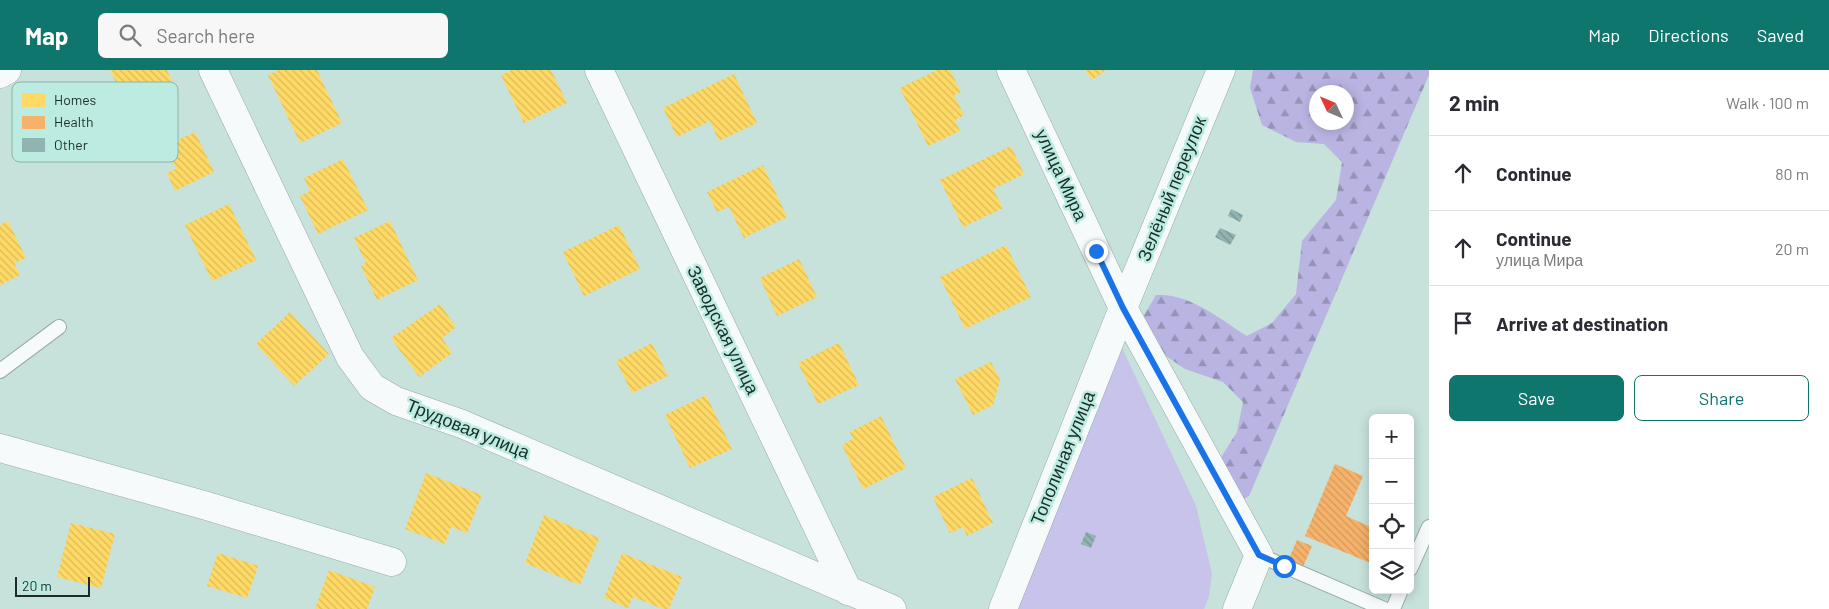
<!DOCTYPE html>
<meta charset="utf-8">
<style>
:root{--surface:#fff;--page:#f7f7f7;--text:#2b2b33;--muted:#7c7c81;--line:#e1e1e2;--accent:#0f766e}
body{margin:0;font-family:Barlow,sans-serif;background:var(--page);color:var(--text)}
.controls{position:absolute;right:15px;bottom:15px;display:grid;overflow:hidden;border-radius:8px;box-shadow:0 2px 12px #0003}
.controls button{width:45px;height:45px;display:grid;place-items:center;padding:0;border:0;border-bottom:1px solid var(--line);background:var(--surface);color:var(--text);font:25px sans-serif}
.compass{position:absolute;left:1309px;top:15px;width:45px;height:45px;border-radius:50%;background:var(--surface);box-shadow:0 2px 12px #0003;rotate:314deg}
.scale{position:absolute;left:15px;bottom:12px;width:75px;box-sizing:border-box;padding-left:5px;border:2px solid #1a2d29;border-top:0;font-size:14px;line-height:18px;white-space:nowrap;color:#1a2d29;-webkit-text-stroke:4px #bcece1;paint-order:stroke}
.stop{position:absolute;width:15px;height:15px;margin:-11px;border:4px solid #1a73e8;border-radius:50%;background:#fff}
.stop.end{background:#1a73e8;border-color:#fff;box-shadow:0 1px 5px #0008}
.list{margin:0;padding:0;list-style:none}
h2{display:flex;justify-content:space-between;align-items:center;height:65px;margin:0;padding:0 20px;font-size:21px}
h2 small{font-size:16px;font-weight:400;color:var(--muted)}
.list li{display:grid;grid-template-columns:32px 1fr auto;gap:15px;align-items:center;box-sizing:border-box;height:75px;padding:0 20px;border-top:1px solid var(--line)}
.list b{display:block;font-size:19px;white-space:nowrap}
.list p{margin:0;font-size:16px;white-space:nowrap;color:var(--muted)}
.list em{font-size:16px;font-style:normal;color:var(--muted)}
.actions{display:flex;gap:10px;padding:15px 20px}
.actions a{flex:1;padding:11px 0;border:1px solid var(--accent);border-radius:8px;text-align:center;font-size:18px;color:var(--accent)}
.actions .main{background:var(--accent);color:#fff}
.icon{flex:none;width:28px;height:28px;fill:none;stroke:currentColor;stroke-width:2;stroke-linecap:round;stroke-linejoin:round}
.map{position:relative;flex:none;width:1429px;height:539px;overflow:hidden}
header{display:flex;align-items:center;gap:30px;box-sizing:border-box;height:70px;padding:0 25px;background:var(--accent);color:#fff}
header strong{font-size:24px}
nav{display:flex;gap:28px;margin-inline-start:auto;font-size:18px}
.search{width:350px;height:45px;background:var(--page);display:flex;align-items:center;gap:12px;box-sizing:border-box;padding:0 18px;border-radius:8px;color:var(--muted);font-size:19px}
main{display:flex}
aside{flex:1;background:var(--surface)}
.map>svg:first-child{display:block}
.green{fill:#c7c3eb}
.forest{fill:url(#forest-firs);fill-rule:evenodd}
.homes{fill:url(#homes-back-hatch)}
.health{fill:url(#health-back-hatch)}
.building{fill:url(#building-back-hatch)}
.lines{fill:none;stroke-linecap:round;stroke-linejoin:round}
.service-casing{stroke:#97aba7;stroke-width:16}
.minor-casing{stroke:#97aba7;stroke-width:29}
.service{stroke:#f7fafa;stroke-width:14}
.minor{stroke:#f7fafa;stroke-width:28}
.route{stroke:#1a73e8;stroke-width:6}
.labels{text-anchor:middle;stroke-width:5;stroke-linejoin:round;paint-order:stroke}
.street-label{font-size:18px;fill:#1a2d29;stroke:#bcece1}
.key{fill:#bcece1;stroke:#8bb3aa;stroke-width:1}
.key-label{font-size:14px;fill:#1a2d29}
</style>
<header>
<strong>Map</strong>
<div class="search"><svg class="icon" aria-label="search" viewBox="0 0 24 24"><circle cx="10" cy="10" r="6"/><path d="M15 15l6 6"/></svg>Search here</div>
<nav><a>Map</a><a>Directions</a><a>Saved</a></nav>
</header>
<main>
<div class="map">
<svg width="1429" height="539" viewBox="0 0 1429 539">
<defs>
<pattern id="forest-firs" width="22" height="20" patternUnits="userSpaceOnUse" patternTransform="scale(1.25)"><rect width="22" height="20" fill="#bab4e3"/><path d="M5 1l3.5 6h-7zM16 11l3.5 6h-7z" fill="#9693b8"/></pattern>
<pattern id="homes-back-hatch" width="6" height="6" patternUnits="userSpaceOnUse" patternTransform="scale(1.25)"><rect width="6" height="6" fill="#ffd966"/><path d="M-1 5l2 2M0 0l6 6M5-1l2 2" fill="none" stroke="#dabb58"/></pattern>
<pattern id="health-back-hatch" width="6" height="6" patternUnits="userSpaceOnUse" patternTransform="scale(1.25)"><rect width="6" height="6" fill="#f6b26b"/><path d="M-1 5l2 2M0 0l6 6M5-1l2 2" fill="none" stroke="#d2995d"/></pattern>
<pattern id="building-back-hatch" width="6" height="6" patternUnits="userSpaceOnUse" patternTransform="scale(1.25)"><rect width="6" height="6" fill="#91b4b3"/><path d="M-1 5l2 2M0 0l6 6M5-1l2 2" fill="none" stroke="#769392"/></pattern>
</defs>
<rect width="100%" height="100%" fill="#c7e1db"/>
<path class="green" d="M1122 278 1196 436 1212 504 1209 526 1204 539H1016Z"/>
<path class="forest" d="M1253 0H1429V5L1249 426 1240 431 1220 389 1237 362 1243 332 1223 312 1185 299 1163 284 1142 249 1156 225C1190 223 1220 249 1247 266L1272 253 1296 224 1302 171 1336 130 1342 92 1324 74 1296 72 1262 55 1250 18ZM1316 22H1346V52H1316Z"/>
<path class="homes" d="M110 0H167L175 17 129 39Z
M279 0H317L342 53 300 73 268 5Z
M512 0H551L567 33 524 53 501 5Z
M937 0H950L961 22 954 25 964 45 955 50 960 61 928 76 900 18Z
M1085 0H1106L1092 10Z
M734 4 757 53 719 71 710 51 677 67 663 38Z
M195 62 214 102 175 121 167 103 176 99 165 76Z
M1011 76 1024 104 993 119 1003 138 963 157 940 110Z
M343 89 368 140 318 164 300 126 310 121 304 108Z
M763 95 787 147 744 168 729 137 717 142 707 122Z
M229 134 256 190 212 211 185 155Z
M8 151 26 188 14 193 20 205 0 215V155Z
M390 151 418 210 377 230 361 196 366 193 354 168Z
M619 155 640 199 584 226 563 182Z
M1006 175 1031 227 965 259 940 207Z
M799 189 817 227 777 246 760 208Z
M440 234 456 257 442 268 452 283 419 307 391 268Z
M290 242 329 284 294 316 256 274Z
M652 273 668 306 632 323 616 291Z
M839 273 859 315 818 334 798 293Z
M991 292 1000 310 993 335 973 345 955 309Z
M706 325 732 379 690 398 665 345Z
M881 346 906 398 863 419 842 375 853 369 850 362Z
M426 403 482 425 467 463 451 457 445 474 405 459Z
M972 408 993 453 967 466 963 457 950 463 933 427Z
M544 445 599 468 580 515 525 493Z
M71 453 115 464 101 518 57 507Z
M218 483 258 496 247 528 207 516Z
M622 483 682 507 669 539H663L633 527 628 538 604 528Z
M329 500 375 517 367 539H315Z"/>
<path class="health" d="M1335 394 1363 406 1346 446 1373 458V494L1305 466Z
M1297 470 1312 476 1303 497 1288 491Z"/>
<path class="building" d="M1231 139 1243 145 1240 152 1228 146Z
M1220 158 1236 165 1230 175 1215 167Z
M1086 462 1096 466 1091 478 1081 474Z"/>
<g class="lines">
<defs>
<path id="service" d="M0 301 59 257
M1259 485 1384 539
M1410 499 1429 457
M1393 539 1401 520"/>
<path id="minor" d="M213 0 350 287 372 317 396 331 462 354 892 539
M599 0 848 521
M1011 0 1123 238 1259 485 1237 539
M0 4 7 0
M0 378 207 436 392 492
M1003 539 1123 238 1221 0"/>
</defs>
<use href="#service" class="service-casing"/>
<use href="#minor" class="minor-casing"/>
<use href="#service" class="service"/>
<use href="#minor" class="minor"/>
</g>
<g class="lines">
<path class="route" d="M1096 181 1123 238 1259 485 1284 496"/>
</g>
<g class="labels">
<g class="street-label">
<text transform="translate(1061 105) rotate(65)" y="6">улица Мира</text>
<text transform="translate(1172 119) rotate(-68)" y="6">Зелёный переулок</text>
<text transform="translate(723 260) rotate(64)" y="6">Заводская улица</text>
<text transform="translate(468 359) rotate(22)" y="6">Трудовая улица</text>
<text transform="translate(1063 388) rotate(-68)" y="6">Тополиная улица</text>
</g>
</g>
<rect x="12" y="12" width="166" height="80" rx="8" class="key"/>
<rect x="22" y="23" width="23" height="14" fill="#ffd966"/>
<rect x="22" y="46" width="23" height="13" fill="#f6b26b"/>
<rect x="22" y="68" width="23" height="14" fill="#91b4b3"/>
<g class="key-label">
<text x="54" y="35">Homes</text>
<text x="54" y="57">Health</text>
<text x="54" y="80">Other</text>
</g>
</svg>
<div class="controls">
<button>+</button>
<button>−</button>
<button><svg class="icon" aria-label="locate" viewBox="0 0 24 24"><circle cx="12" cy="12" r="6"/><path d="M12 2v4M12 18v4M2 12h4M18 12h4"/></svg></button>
<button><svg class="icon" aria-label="layers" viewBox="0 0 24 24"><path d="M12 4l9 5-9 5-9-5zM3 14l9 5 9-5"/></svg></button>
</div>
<svg class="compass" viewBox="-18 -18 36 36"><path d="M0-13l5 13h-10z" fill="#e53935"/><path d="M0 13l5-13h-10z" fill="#7c7c81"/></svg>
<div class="scale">20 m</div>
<div class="stop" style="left:1284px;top:496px"></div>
<div class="stop end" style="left:1096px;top:181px"></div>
</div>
<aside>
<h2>2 min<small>Walk · 100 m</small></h2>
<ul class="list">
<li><svg class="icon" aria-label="ahead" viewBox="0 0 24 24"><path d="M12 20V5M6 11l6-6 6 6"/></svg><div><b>Continue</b></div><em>80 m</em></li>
<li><svg class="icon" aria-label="ahead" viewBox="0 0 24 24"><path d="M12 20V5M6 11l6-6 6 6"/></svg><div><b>Continue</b><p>улица Мира</p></div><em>20 m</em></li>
<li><svg class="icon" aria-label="arrive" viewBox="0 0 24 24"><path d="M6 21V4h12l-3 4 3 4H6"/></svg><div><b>Arrive at destination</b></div></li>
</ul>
<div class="actions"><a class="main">Save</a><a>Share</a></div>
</aside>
</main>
